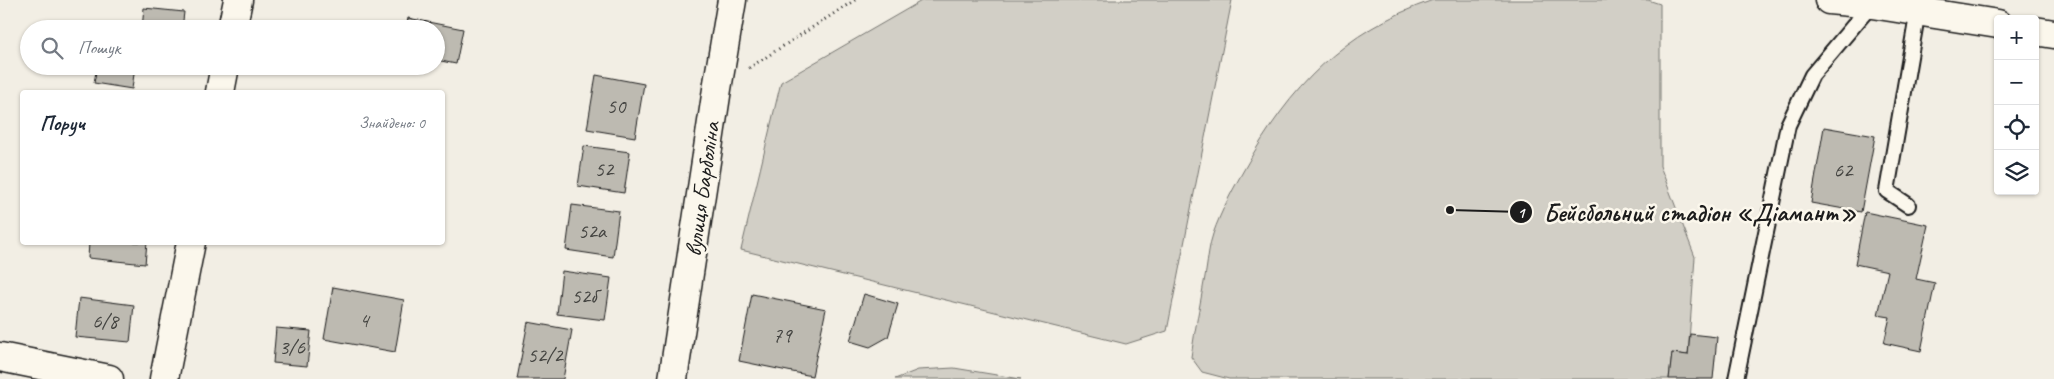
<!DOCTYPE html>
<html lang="uk">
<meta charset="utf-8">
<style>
:root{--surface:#fff;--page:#f2f2f3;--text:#1f2937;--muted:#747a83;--line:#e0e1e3}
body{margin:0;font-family:Caveat,sans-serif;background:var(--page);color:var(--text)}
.controls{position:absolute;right:15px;top:15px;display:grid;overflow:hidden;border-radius:5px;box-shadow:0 1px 4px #0004}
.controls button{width:45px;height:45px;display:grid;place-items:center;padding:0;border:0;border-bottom:1px solid var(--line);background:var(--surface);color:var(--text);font:25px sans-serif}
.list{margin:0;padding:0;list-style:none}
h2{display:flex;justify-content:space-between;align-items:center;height:65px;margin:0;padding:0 20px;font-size:21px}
h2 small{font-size:16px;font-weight:400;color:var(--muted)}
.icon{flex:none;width:28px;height:28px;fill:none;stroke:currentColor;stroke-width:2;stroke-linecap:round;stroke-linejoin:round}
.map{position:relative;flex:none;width:2054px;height:379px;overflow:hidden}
.search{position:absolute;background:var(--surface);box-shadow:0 1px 4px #0004;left:20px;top:20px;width:425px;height:55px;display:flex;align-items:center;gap:12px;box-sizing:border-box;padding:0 18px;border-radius:28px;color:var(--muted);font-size:19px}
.panel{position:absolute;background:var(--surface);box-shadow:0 1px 4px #0004;left:20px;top:90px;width:425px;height:155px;border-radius:5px}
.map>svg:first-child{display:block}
.green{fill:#d2cfc6;stroke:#777671}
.building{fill:#bdbab1;stroke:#1c1c1c}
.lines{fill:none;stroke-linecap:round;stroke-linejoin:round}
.lane-casing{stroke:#1c1c1c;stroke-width:18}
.street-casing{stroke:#1c1c1c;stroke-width:31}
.path{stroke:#1c1c1c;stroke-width:3;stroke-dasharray:1 4;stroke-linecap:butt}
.lane{stroke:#fbf7ec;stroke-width:14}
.street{stroke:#fbf7ec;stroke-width:28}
.labels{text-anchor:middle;stroke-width:5;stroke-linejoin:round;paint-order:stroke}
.number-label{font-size:21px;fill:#444441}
.street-label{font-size:24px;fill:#1c1c1c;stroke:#fbf7ec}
.leader{fill:none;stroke:#1c1c1c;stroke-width:2}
.callout-dot{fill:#1c1c1c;stroke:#fbf7ec;stroke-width:2}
.mark-label{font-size:15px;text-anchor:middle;font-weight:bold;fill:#fff}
.callout-label{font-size:25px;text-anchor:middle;font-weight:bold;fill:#1c1c1c;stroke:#fbf7ec;stroke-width:5;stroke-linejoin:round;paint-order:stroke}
</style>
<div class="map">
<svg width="2054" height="379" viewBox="0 0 2054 379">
<rect width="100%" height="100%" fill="#f2eee4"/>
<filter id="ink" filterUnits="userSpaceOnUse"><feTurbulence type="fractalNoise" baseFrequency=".02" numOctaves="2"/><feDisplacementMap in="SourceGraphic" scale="10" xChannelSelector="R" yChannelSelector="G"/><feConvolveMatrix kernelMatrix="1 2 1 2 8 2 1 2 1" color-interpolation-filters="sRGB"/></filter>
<g filter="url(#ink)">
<path class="green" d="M923 0H1232L1167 331 1126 344 741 250 781 82Z
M1433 0H1648L1660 4V166L1695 257 1688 355 1672 353 1669 379H1229L1202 372 1191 357C1195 328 1201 300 1206 271 1208 259 1209 245 1213 234 1221 211 1233 189 1245 168 1290 87 1343 31 1433 0Z
M954 368 1021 379H895L918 370Z"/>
<path class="building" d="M144 8 184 12 182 29H142Z
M408 18 463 29 456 64 436 60V29H406Z
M97 66H135L132 89 94 83Z
M596 75 644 84 635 137 587 129Z
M1824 127 1875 136 1861 212 1811 203Z
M584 146 630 152 624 193 578 186Z
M572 205 619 211 613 257 566 250Z
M1865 212 1928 225 1916 279 1935 283 1921 351 1884 343 1890 317 1878 315 1888 271 1855 264Z
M89 242H147L145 264 88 258Z
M562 271 611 278 605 320 557 314Z
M333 287 404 300 395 352 324 339Z
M752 294 826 309 812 376 739 361Z
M864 294 898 304 888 337 870 347 850 341Z
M79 298 134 305 130 342 75 337Z
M528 322 572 330 563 379H517Z
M276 328 311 331 307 366 273 363Z
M1690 334 1717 337 1713 379H1669L1672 353 1688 355Z"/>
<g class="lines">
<defs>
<path id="lane" d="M1908 205 1887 191 1918 10
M1736 379 1788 125 1812 75 1872 4"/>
<path id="street" d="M1829 0 1872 4 1998 24
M232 29 238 0
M2035 31 2054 34
M220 92 225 66
M0 357 109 379
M164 379 191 242
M673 379 717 89 732 0"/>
</defs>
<use href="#lane" class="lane-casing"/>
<use href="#street" class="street-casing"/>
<path class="path" d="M749 68 855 0"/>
<use href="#lane" class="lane"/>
<use href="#street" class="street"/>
</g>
</g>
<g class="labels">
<g class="number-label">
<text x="616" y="113">50</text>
<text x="604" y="176">52</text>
<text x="1843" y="177">62</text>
<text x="592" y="238">52а</text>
<text x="584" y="303">52б</text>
<text x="364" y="327">4</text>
<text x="105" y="328">6/8</text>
<text x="782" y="342">79</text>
<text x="292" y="354">3/6</text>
<text x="545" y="362">52/2</text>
</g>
<g class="street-label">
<text transform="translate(702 189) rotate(-82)" y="8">вулиця Барболіна</text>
</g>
</g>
<path class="leader" d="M1450 210L1521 212"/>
<g class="callout-dot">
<circle cx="1450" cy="210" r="5"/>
<circle cx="1521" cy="212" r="12"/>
</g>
<g class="mark-label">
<text x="1521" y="218">1</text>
</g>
<g class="callout-label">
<text x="1700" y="221">Бейсбольний стадіон «Діамант»</text>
</g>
</svg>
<div class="controls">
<button>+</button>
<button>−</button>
<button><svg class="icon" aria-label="locate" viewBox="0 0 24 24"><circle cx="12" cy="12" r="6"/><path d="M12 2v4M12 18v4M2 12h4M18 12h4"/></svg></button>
<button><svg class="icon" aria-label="layers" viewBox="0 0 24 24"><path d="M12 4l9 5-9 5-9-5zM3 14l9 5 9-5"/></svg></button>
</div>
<div class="search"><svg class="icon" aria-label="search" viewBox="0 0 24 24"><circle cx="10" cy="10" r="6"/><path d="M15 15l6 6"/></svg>Пошук</div>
<section class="panel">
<h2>Поруч<small>Знайдено: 0</small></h2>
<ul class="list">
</ul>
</section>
</div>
